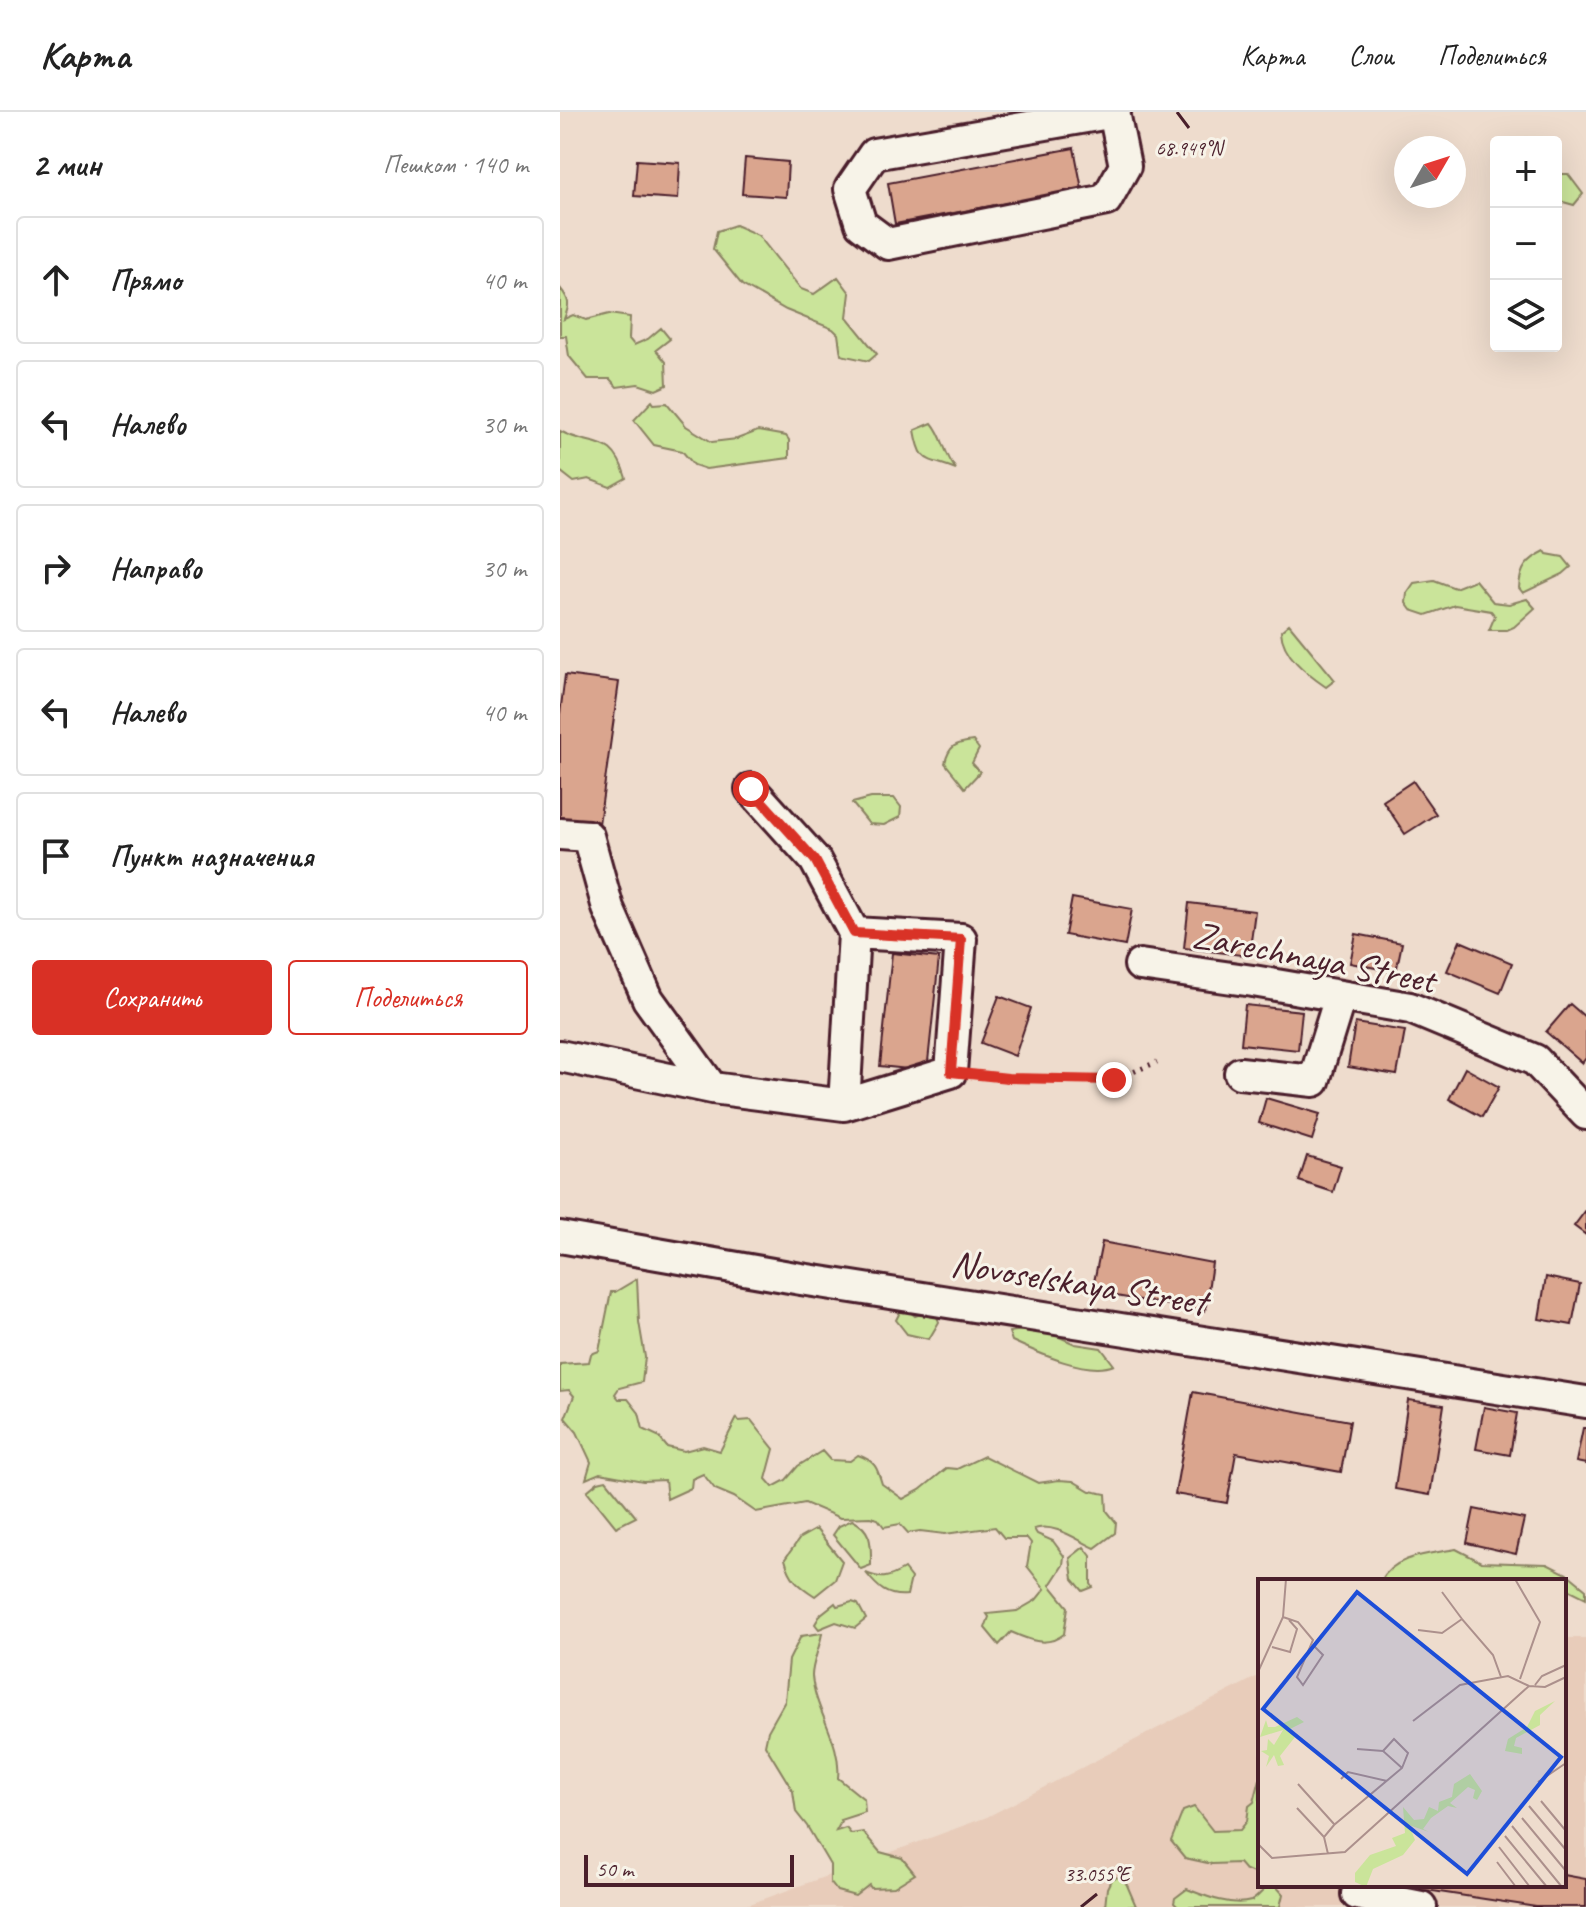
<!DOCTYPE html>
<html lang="ru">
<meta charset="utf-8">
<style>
:root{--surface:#fff;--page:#f2f2f2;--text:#222;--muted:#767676;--line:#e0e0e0;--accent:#d93025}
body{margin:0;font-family:Caveat,sans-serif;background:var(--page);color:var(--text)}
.controls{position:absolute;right:24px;top:24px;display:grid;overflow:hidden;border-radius:8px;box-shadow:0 8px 32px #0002}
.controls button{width:72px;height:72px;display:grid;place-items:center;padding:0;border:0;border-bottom:2px solid var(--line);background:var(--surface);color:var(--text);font:40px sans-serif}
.compass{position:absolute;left:834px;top:24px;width:72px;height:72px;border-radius:50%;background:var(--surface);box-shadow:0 8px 32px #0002;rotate:51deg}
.scale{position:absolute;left:24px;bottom:20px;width:210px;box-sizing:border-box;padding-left:8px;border:4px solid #4a1f2b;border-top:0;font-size:22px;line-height:28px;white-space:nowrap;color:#4a1f2b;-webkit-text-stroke:6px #f7f3e8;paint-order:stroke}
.stop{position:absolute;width:24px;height:24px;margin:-18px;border:6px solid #d93025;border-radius:50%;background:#fff}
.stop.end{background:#d93025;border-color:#fff;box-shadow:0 2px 8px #0008}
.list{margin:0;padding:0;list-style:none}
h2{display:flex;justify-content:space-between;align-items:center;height:104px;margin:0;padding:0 32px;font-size:34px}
h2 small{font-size:26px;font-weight:400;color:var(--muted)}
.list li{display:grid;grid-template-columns:52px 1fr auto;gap:24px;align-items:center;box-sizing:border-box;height:128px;margin:0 16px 16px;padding:0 16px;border:2px solid var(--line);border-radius:8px}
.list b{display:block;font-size:30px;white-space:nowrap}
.list em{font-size:26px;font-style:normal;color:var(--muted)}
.actions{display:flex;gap:16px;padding:24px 32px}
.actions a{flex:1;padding:18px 0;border:2px solid var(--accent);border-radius:8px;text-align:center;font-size:28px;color:var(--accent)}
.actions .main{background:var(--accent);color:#fff}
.icon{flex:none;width:44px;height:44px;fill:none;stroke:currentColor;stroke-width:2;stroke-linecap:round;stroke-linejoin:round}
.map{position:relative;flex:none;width:1026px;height:1795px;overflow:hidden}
header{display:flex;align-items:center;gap:48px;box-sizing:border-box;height:112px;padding:0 40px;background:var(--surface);border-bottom:2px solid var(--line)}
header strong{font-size:38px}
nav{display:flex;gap:44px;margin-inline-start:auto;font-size:28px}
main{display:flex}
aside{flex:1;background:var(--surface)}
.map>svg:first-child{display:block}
.built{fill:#e8ccba}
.green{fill:#cae49a;stroke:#8a8262;stroke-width:2}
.building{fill:#daa58e;stroke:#4a1f2b;stroke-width:2}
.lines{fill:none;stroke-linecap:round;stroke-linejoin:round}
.minor-casing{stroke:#4a1f2b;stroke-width:36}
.path{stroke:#4a1f2b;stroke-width:5;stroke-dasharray:2 6;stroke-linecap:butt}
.minor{stroke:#f7f3e8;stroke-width:30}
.route{stroke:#d93025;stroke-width:10}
.ticks{fill:none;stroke:#4a1f2b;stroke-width:3}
.labels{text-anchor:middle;stroke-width:6;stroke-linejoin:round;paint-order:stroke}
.street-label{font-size:38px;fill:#4a1f2b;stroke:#f7f3e8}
.inset-road{fill:none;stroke:#ac908c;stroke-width:2}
.view{fill:#1d4ed8;fill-opacity:0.15;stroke:#1d4ed8;stroke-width:4}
.inset-edge{fill:none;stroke:#4a1f2b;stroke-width:4}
.ticks-label{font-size:20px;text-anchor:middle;fill:#4a1f2b;stroke:#f7f3e8;stroke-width:6;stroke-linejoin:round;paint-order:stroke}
</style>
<header>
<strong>Карта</strong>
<nav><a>Карта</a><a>Слои</a><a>Поделиться</a></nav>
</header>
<main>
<aside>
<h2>2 мин<small>Пешком · 140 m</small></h2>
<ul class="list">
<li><svg class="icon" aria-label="ahead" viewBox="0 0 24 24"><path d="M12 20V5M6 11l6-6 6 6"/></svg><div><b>Прямо</b></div><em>40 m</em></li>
<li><svg class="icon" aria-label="left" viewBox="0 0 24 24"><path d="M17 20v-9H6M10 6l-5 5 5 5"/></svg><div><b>Налево</b></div><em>30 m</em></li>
<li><svg class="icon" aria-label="right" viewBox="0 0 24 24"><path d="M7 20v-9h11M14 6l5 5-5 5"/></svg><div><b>Направо</b></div><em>30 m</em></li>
<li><svg class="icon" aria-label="left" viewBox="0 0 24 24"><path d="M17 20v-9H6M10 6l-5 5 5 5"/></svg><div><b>Налево</b></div><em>40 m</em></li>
<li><svg class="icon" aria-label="arrive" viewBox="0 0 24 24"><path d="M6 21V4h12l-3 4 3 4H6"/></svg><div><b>Пункт назначения</b></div></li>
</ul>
<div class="actions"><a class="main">Сохранить</a><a>Поделиться</a></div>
</aside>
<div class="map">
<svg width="1026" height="1795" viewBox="0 0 1026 1795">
<rect width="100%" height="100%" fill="#eedccd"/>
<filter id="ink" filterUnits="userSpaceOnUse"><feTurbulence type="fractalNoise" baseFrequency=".0125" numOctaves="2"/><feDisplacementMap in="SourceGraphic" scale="16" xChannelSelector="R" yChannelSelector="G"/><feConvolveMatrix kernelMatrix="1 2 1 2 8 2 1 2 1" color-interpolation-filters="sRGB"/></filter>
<g filter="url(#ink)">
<path class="built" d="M1004 1526H1026V1795H182L427 1705 700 1563V1773H1004Z"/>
<path class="green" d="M996 62H1008L1023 82 1014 93 996 88Z
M175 113 198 123 241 177 254 182 278 165 290 181 287 205 317 242 309 249 281 243 278 222 273 217 226 198 182 173 153 137 157 119Z
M0 176C10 188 10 193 4 207L13 203 26 208 49 202 70 205 69 227 74 233 88 227 101 216 110 227 96 238 106 250 107 273 96 278 78 272 57 275 50 267H28L9 244 6 224H0Z
M92 289 94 292 107 291 126 314 152 330 177 327 198 319 226 324 229 328V346L146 357 134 353 122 339 94 333 74 308Z
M372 311C384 325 384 343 396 357 366 345 361 353 355 318Z
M0 319C33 337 52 320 66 366L50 375 29 367 14 370 0 359Z
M985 439 987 442 1003 445 1011 455 1003 462 963 481 959 476C960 456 967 448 985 439Z
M874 468 895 476 915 468 933 490 949 492 967 487 975 496 954 515 947 518H929L935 504 931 499 895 493 866 503 851 498 846 491 847 481 854 471Z
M729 512 775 568 766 575C747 562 722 543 721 519Z
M413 629 419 637 412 651 420 660 405 676 385 651C389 634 395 631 413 629Z
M311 686H334L341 695 340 705 324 713 309 712 292 691Z
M77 1167 79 1210 85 1245 82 1270 59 1276 55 1282 59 1287H68L79 1301 83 1317 98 1324 107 1335 124 1339 143 1334 160 1339 177 1306 179 1309 191 1308 214 1337 206 1367 213 1375 226 1368 238 1354 262 1339 270 1348 290 1349 298 1343C315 1349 317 1355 322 1372L343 1387 360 1378 387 1356 397 1357 424 1344 478 1371 499 1368 513 1369 530 1379 546 1382 547 1399 556 1410 555 1421 535 1436C517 1428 494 1410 474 1417L477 1422 493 1429 504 1444 503 1453 490 1473 508 1495 504 1522C487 1536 469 1528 451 1520L439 1533 425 1516 429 1505 427 1502 457 1499 476 1488 485 1477 467 1454 471 1431 467 1426H444L435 1415 385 1422 360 1419 348 1421 340 1412 324 1415 318 1407 311 1405 280 1406 245 1391 196 1400 174 1385 155 1377 143 1362 132 1367 131 1376 107 1387 105 1368 83 1369 40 1361 26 1367 31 1350 17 1320 5 1306 14 1284 9 1278 0 1279V1252L29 1250 31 1242 39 1239 51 1180H55Z
M343 1194 355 1204 374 1197 379 1210 369 1227 347 1222 336 1208Z
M479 1216 515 1232 541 1236 554 1253C528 1264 478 1241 452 1229L449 1220Z
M46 1368 76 1405 56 1415 27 1379 38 1370Z
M292 1408C313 1418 311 1433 311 1453L301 1457 273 1423 279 1414Z
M256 1417 282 1449 275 1468 255 1484C238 1473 230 1467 225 1447L240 1426Z
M524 1435 531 1444V1472L533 1475 523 1479 513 1467 510 1446Z
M896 1437 921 1450 987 1452 1009 1463 1026 1477V1486L1004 1475V1469H821C834 1443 870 1442 896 1437Z
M344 1457 351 1466 347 1483C327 1485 318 1476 306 1461 322 1468 329 1466 344 1457Z
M292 1490 298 1492 306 1507 295 1516 276 1510 259 1517 255 1512 261 1502 275 1491 277 1494Z
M262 1521C260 1535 252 1551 252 1564 255 1600 282 1630 278 1666L304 1687 305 1700 280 1708 281 1710 276 1719 286 1716 291 1722 303 1720 320 1740 342 1746 355 1762 334 1775 311 1776 309 1773 295 1784 277 1779 270 1770V1753L247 1714 236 1700 233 1679 205 1633 208 1619 225 1589 229 1548 241 1524Z
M700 1667V1764L684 1757 679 1751 652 1752 625 1746 611 1729 623 1699 634 1695 653 1719 680 1718 687 1709 689 1694 694 1690Z
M561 1765 567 1773 576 1794 545 1795 547 1776 552 1766Z
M711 1773H715L723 1782 720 1795H618L614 1791 615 1786 627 1777C645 1784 671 1795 691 1789 699 1785 702 1777 711 1773Z"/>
<path class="building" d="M514 36 522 77 335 112 328 71Z
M185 46 228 50 226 85 182 82Z
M77 48 120 51 118 87 74 84Z
M5 563 59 570 38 719 0 713V602Z
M853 669 876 702 845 722 823 689Z
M512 786 572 797 565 834 505 823Z
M629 791 695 799 689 844 624 836Z
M796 822 842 831 836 860 790 851Z
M900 829 952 851 940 881 887 859Z
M332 841 379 846 367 959 320 954Z
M439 884 471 896 455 944 421 931Z
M1010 892 1026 906V946L1022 951 986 920Z
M685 893 742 899 738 938 681 932Z
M795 911 845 919 837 963 788 955Z
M905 956 939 975 922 1005 889 987Z
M706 986 760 1002 752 1028 699 1011Z
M747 1044 781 1054 773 1080 739 1069Z
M1026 1098V1123L1014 1114Z
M542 1130 652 1151 645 1199 532 1180Z
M986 1165 1020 1172 1012 1213 979 1207Z
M633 1280 790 1309 781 1360 676 1341 667 1391 615 1382Z
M848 1288 884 1293 870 1383 835 1377Z
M924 1295 957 1301 950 1343 916 1337Z
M1023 1316H1026V1352L1016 1350Z
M914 1397 964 1407 956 1442 907 1431Z
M1004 1763 1026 1767V1795H976L834 1773H1004Z"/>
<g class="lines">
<defs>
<path id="minor" d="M554 0 565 54 546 88 328 132 301 112 290 77 314 42 555 0
M191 677 255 748 294 821
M0 722 28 724 48 796 88 887 152 976
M580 853 693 869 850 896 975 948 1026 1002
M0 944 152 976 284 993 391 960 401 827 294 821 284 993
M680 961 754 969 780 885
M0 1125 241 1167 1026 1290
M797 1782 861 1795"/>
</defs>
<use href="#minor" class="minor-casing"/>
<path class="path" d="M416 963 448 966 554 968 597 950"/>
<use href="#minor" class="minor"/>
</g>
</g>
<g class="lines" filter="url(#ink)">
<path class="route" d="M191 677 255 748 294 821 401 827 391 960 448 966 554 968"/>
</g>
<path class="ticks" d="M617 0 629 16M521 1795 537 1782"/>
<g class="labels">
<g class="street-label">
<text transform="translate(754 845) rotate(11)" y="13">Zarechnaya Street</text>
<text transform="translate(519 1170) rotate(9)" y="13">Novoselskaya Street</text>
</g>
</g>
<g transform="translate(698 1467)">
<rect width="308" height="308" fill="#eedccd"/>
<path d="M297 122 282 136V146L258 159 256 167 264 169V175L247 172 250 160 269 148 277 132ZM39 138 46 143 30 151 37 158 22 177 26 186 20 187 16 176 8 188 11 177 3 172 9 171 10 160 16 166 25 151 2 158 8 141 10 148H17ZM212 195 224 212 219 221 215 219 217 211 210 208 192 224 199 229 190 227 173 239 165 250 171 253 151 246 157 261 145 276 115 290 108 308 97 303V294L112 276 138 267 134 259 147 254 145 228 156 241 166 240 171 228 180 232 181 223 194 218 196 205Z" fill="#cae49a"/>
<path class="inset-road" d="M257 0 282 43 262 100M184 13 204 40M25 38 40 43 55 61 39 98 45 106 65 76 56 67M160 51 184 54 204 40 235 76 243 98M14 68 32 73 39 50 31 41M0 93 25 38 28 0M277 106 284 97 308 86M155 142 202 106 250 97 271 107M99 170 125 172M83 200 90 193 129 202M280 203 308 184M40 205 76 245M283 222 308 252M271 227 308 271M39 229 66 258M264 239 308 292M254 247 304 308M247 257 289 308M0 265 14 279 87 273 271 107 287 108 308 98M241 268 272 308M70 275 66 258 76 246 144 189 150 174 136 160 125 172 144 189M239 283 258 308"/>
<path class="view" d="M99 13 303 178 209 295 5 130Z"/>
<rect width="308" height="308" class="inset-edge"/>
</g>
<g class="ticks-label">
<text x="629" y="43">68.949°N</text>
<text x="537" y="1769">33.055°E</text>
</g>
</svg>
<div class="controls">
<button>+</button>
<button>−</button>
<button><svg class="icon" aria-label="layers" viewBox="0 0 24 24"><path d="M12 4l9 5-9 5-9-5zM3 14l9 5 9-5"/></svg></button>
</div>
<svg class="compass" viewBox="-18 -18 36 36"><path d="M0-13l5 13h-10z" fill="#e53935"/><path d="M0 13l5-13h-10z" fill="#767676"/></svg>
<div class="scale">50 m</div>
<div class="stop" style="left:191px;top:677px"></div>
<div class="stop end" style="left:554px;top:968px"></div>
</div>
</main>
